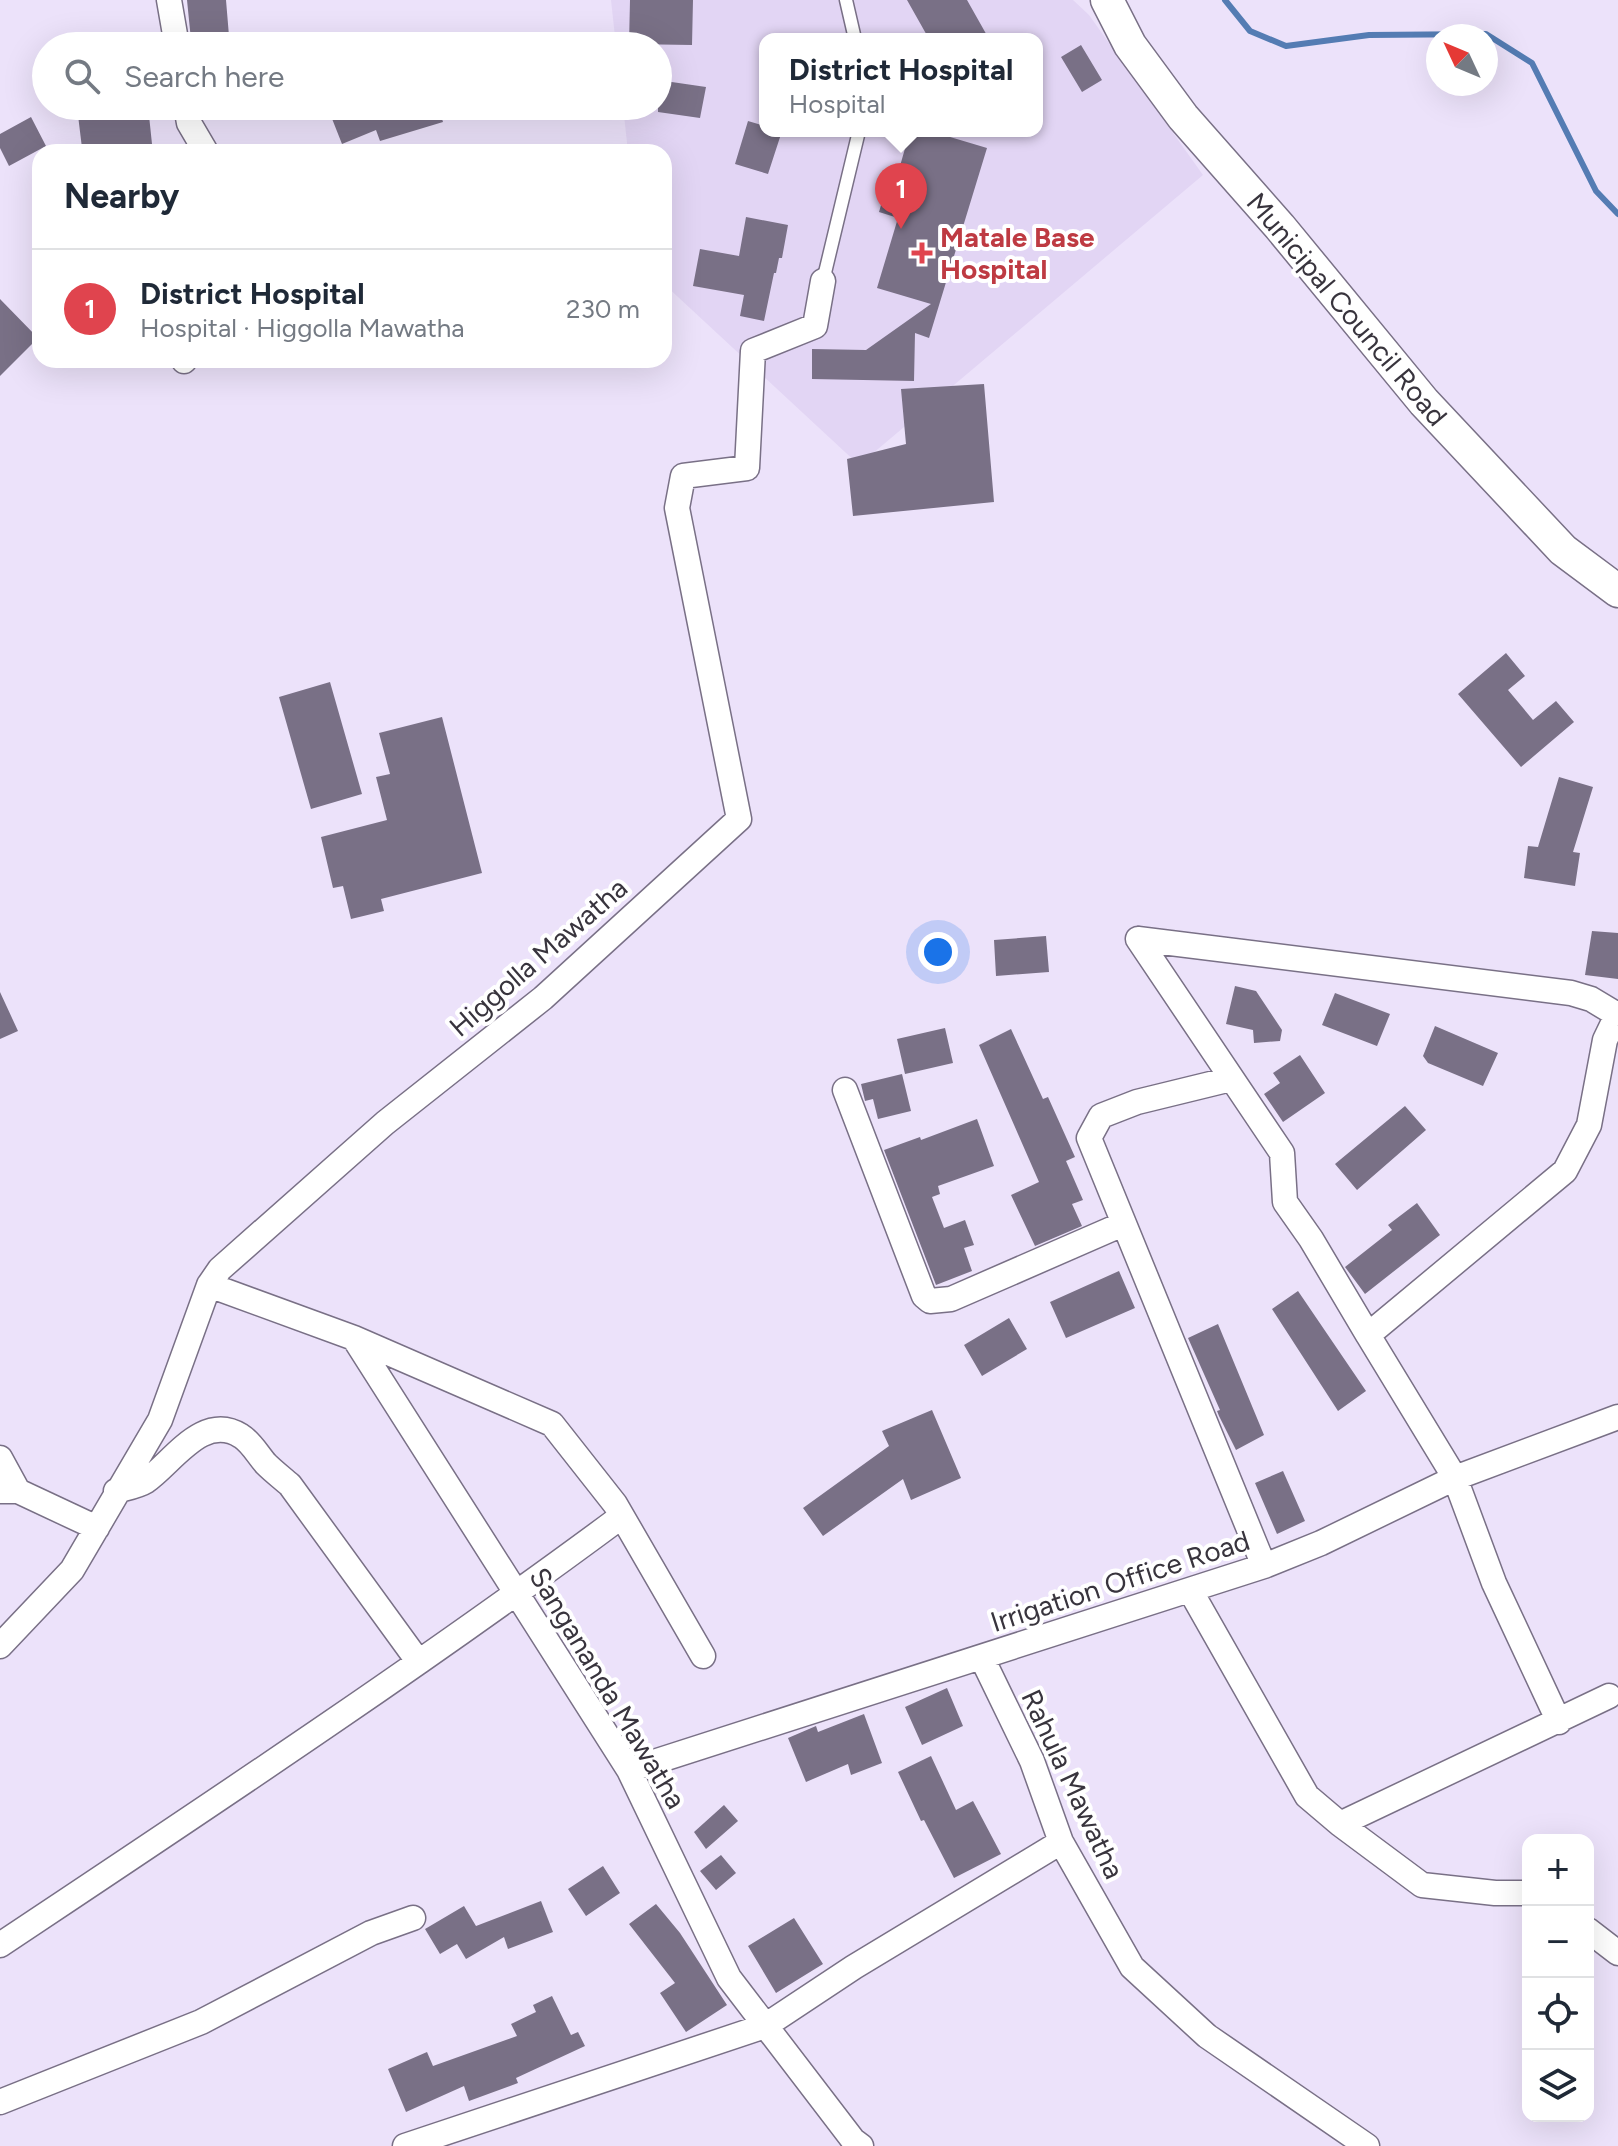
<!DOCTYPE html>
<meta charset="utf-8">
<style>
:root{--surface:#fff;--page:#f2f2f3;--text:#1f2937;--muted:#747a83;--line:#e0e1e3;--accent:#111827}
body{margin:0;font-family:Figtree,sans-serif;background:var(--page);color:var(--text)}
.controls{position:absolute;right:24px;bottom:24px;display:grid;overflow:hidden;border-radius:16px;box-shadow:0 8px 32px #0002}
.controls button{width:72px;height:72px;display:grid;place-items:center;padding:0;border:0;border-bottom:2px solid var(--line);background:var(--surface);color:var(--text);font:40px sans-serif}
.compass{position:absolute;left:1426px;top:24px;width:72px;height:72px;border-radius:50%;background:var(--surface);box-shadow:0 8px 32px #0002;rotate:314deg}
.you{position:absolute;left:938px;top:952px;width:28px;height:28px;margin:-20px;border:6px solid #fff;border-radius:50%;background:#1a73e8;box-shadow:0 0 0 12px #1a73e833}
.badge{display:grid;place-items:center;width:52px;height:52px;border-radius:50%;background:var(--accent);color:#fff;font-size:26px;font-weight:700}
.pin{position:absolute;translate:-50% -66px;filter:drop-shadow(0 2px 4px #0008)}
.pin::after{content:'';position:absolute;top:42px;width:28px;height:24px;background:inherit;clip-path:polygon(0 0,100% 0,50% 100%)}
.popup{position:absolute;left:759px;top:33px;width:284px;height:104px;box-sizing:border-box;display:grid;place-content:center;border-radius:16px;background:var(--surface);filter:drop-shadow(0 2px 6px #0005);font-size:26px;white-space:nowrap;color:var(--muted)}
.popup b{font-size:30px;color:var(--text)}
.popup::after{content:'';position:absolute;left:50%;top:100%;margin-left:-16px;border:16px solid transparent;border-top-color:var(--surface)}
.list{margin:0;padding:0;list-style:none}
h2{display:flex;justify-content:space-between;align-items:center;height:104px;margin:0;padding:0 32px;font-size:34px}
h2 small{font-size:26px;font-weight:400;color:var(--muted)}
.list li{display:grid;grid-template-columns:52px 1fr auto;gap:24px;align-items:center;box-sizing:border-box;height:120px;padding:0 32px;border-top:2px solid var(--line)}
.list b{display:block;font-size:30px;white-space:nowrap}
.list p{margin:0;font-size:26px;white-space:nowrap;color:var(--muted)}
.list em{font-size:26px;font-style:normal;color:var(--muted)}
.icon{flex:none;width:44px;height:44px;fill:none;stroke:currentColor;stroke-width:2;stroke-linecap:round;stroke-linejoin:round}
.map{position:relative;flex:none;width:1618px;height:2146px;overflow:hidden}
.search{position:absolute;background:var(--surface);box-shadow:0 8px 32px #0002;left:32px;top:32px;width:640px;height:88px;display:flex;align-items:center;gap:20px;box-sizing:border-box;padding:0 28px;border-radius:44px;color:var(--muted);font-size:30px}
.panel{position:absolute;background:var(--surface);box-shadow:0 8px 32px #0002;left:32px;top:144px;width:640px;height:224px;border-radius:24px}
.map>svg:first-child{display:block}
.built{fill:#e2d5f4;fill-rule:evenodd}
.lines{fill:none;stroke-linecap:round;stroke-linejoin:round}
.stream{stroke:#547cb3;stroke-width:6}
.building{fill:#797086}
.service-casing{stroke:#797086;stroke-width:15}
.minor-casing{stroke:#797086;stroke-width:27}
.tertiary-casing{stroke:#797086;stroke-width:35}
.service{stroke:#fff;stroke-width:12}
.minor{stroke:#fff;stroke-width:24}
.tertiary{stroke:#fff;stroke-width:32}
.health-dot{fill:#e0444e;stroke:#fff;stroke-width:3}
.labels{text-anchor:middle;stroke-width:8;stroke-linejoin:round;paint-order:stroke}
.health-label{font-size:28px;font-weight:bold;fill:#be3a42;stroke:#fff;text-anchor:start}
.street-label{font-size:28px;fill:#38343d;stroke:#fff}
</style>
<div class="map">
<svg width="1618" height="2146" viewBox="0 0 1618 2146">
<rect width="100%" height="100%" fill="#ece2fa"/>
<path class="built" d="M611 0H1073L1089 15 1203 175 859 465 664 284V152H628L623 106H658V46H616ZM765 39H1037V131H765Z"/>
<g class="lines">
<path class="stream" d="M1225 0 1250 31 1286 46 1369 35 1486 34 1532 63 1596 191 1618 214"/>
</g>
<path class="building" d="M187 0H226L229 36 191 40Z
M630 0H693L692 45 629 44Z
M907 0H967L989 39H929Z
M1081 45 1102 80 1082 92 1061 57Z
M658 80 706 87 700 118 658 112Z
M148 106 152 144 129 147 130 152H101L100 145 82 148 77 107Z
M327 106H438L443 122 380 141 376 130 342 144Z
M31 117 46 146 9 166 0 148V134Z
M748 121 765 126V131H782L768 174 735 164Z
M910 131H930L987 148 929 338 915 333 914 381 812 379V349L866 350 931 304 877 288 898 218 879 212 891 171 898 173Z
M746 217 788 225 782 258H779L776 273H774L764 321 740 316 744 295 693 286 700 249 739 256Z
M0 299 38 338 0 376Z
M984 384 994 502 853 516 847 459 906 444 901 389Z
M1506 653 1525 676 1508 690 1533 720 1556 701 1574 722 1521 767 1458 694Z
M330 682 362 794 311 809 279 697Z
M442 717 482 873 381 899 384 911 351 919 343 886 333 888 321 837 387 820 376 777 390 774 379 733Z
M1559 777 1593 787 1573 852 1580 853 1575 886 1524 878 1528 846 1538 847Z
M1592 931 1618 933V979L1585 975Z
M1046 936 1049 972 996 976 994 940Z
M1235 986 1256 991 1282 1030 1280 1041 1254 1043 1253 1030 1226 1024Z
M0 992 18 1031 0 1039Z
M1335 993 1390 1014 1377 1046 1322 1025Z
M1435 1026 1498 1053 1483 1086 1428 1063 1423 1056Z
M945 1028 953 1063 905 1074 897 1039Z
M1011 1029 1043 1099 1048 1097 1075 1157 1066 1161 1083 1200 1072 1204 1082 1226 1035 1246 1011 1195 1039 1182 979 1045Z
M1300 1055 1325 1093 1283 1122 1264 1094 1280 1083 1273 1073Z
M902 1074 911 1111 878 1119 873 1099 865 1101 861 1084Z
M1405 1106 1426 1130 1357 1190 1335 1164Z
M977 1119 994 1166 938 1186 940 1194 932 1197 944 1228 965 1220 974 1245 964 1248 972 1271 936 1285 884 1150 920 1137 921 1140Z
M1417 1203 1440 1235 1365 1294 1345 1267 1392 1230 1388 1225Z
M1119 1271 1135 1308 1066 1338 1050 1302Z
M1298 1291 1366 1391 1338 1411 1272 1309Z
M1009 1318 1027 1349 982 1376 964 1345Z
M1218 1324 1264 1435 1236 1450 1219 1416 1217 1411 1220 1410 1188 1338Z
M932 1410 961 1478 911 1500 903 1479 823 1536 803 1508 889 1446 882 1431Z
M1283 1471 1305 1521 1277 1534 1255 1483Z
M947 1688 963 1726 922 1745 905 1707Z
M864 1714 882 1763 851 1775 848 1764 806 1782 788 1738 816 1726 818 1732Z
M931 1756 956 1810 973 1801 1001 1854 954 1878 924 1820 921 1821 898 1772Z
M724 1805 738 1821 706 1849 694 1832Z
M721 1855 736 1873 716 1890 700 1871Z
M603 1866 620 1893 586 1916 568 1889Z
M541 1901 553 1932 508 1949 504 1937 466 1959 457 1944 440 1954 425 1929 464 1906 476 1926Z
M656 1904 680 1933 727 2005 686 2032 660 1993 675 1983 629 1924Z
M794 1918 823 1964 776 1993 748 1946Z
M552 1996 571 2035 578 2032 585 2046 516 2078 518 2083 469 2101 464 2086 406 2112 388 2069 427 2052 433 2066 517 2036 511 2024 536 2012 533 2005Z"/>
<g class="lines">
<defs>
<path id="service" d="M846 0 855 39
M823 281 859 131"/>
<path id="minor" d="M169 0 177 46
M186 106 189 123 206 152
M184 361 185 360
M1138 939 1571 993 1591 999 1616 1014
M1138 939 1282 1153 1285 1202 1311 1239 1368 1335
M1231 1079 1137 1102 1101 1116 1089 1138 1264 1566
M845 1090 924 1296 930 1301 951 1299 1123 1224
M209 1285 354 1338 552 1424 615 1504 703 1656
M354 1338 629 1770 729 1978 853 2140 861 2146
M0 1458 18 1491
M0 1491H18L97 1528
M116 1491C126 1488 138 1486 146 1481 173 1462 203 1412 241 1436 251 1442 258 1455 266 1464 273 1471 282 1478 290 1485L418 1661
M1190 1590 1307 1796 1340 1824 1422 1885 1495 1893H1528
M0 1646 72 1570 160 1420 209 1285 220 1269 385 1123 543 998 739 819 677 508 683 476 747 468 753 351 815 326 823 281
M982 1658 1032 1761 1061 1842 1132 1967 1207 2036 1367 2146
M1559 1722 1494 1583 1455 1478 1368 1335 1565 1171 1589 1125 1605 1040 1618 1013
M629 1770 1264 1566 1321 1543 1455 1478 1618 1417
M1340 1824 1609 1696
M1588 1930 1618 1953
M0 1945C210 1805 420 1666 622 1516
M0 2102 201 2022 371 1933 413 1918
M405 2146 765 2026 854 1967 1061 1842"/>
<path id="tertiary" d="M1107 0 1130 45 1183 117 1280 227 1424 402 1563 550 1618 591"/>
</defs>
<use href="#service" class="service-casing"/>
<use href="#minor" class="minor-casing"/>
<use href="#tertiary" class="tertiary-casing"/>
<use href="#service" class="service"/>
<use href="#minor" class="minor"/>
<use href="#tertiary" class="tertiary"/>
</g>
<path class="health-dot" d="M918 241h8v8h8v8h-8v8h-8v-8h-8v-8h8z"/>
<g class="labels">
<g class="health-label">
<text x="940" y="247">Matale Base<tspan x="940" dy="32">Hospital</tspan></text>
</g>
<g class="street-label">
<text transform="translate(1347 309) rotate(50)" y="10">Municipal Council Road</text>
<text transform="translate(538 957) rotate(-41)" y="10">Higgolla Mawatha</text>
<text transform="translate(1120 1581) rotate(-18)" y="10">Irrigation Office Road</text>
<text transform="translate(608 1688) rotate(59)" y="10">Sangananda Mawatha</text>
<text transform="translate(1073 1784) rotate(65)" y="10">Rahula Mawatha</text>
</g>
</g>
</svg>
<div class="controls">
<button>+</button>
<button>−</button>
<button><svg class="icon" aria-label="locate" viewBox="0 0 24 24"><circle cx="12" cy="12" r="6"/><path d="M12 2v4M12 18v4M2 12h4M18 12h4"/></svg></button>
<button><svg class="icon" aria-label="layers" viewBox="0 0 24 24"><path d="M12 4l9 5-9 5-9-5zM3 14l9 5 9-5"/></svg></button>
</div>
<svg class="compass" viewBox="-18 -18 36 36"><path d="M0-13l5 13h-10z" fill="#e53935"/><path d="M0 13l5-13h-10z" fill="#747a83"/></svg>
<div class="you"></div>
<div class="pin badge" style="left:901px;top:229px;background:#e0444e">1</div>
<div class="popup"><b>District Hospital</b>Hospital</div>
<div class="search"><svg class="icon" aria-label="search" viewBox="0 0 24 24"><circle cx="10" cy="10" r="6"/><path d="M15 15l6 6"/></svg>Search here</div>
<section class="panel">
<h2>Nearby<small></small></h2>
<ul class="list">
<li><span class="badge" style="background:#e0444e">1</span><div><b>District Hospital</b><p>Hospital · Higgolla Mawatha</p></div><em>230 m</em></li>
</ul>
</section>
</div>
